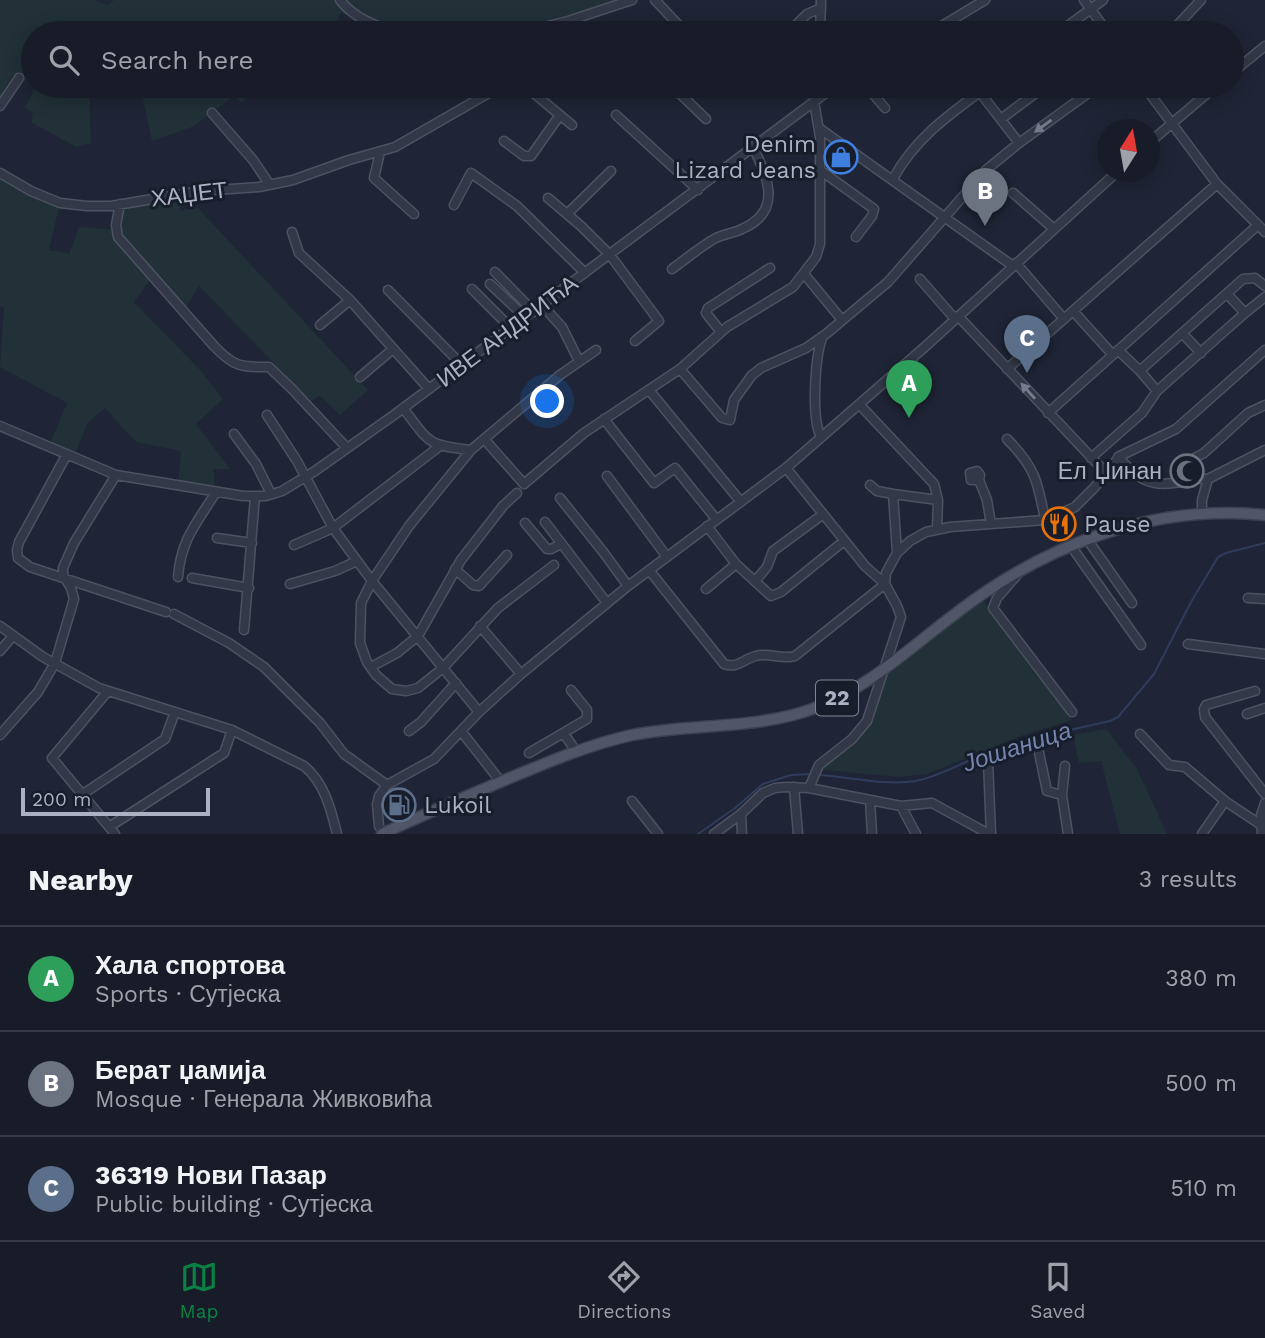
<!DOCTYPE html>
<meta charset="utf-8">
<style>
:root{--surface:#171c28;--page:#242934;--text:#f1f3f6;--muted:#9ea1a8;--line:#363a45;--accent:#0b8043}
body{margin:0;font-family:"Work Sans",sans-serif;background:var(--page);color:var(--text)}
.compass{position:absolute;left:1097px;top:119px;width:63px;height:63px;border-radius:50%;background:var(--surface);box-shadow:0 4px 18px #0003;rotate:11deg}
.scale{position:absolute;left:21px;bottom:18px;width:189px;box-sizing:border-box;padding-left:7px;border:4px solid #acb2c4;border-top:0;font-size:19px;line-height:24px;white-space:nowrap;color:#acb2c4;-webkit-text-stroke:5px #181d2b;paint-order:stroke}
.you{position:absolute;left:548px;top:402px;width:24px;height:24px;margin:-18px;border:5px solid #fff;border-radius:50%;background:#1a73e8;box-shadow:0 0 0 10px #1a73e833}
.badge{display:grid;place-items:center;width:46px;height:46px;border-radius:50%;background:var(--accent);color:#fff;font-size:23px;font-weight:700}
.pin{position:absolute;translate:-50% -58px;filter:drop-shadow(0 2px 4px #0008)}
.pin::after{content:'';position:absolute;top:37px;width:24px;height:21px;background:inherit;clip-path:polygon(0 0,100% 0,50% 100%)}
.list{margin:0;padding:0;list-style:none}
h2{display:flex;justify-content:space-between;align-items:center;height:91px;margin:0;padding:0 28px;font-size:30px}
h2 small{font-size:23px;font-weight:400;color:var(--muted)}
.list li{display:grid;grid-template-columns:46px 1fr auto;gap:21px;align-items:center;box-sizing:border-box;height:105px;padding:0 28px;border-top:2px solid var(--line)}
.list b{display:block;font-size:26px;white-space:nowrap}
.list p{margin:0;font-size:23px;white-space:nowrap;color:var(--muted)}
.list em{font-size:23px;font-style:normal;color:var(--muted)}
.icon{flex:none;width:38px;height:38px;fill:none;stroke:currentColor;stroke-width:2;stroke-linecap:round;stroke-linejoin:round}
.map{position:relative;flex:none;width:1265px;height:834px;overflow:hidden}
.search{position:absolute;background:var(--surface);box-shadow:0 4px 18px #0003;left:21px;right:21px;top:21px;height:77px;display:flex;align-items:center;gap:18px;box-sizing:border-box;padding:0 24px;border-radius:38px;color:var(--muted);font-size:26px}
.sheet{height:406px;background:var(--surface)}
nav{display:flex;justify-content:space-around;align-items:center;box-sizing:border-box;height:98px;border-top:2px solid var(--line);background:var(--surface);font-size:19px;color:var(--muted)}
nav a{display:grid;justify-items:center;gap:4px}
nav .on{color:var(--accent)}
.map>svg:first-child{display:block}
.green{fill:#213137}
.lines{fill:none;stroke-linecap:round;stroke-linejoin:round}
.stream{stroke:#303c5c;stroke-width:2}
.minor-casing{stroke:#4d5262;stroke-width:11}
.major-casing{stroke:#3c4150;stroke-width:13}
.minor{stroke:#323847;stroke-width:8}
.major{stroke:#505667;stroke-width:10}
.oneway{fill:#757b8c}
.labels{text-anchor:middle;stroke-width:6;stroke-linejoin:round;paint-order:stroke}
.shield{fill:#181d2b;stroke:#808596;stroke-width:2}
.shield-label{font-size:21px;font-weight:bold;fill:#acb2c4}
.poi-label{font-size:23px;fill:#acb2c4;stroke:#181d2b;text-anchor:end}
.street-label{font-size:23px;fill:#acb2c4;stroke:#181d2b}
.water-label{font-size:24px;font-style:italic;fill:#7484ad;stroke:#181d2b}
</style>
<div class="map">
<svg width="1265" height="834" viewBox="0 0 1265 834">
<rect width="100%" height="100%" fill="#1f2536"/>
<path class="green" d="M0 0H95L107 5 114 0H632L520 33H396L341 13 331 32 333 33H33V84L12 76 0 97Z
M37 86H89L91 143 76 147 31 122 33 113 25 107Z
M133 86H255L242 103 234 96 192 127 152 141 142 94Z
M0 173 60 203 49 250 69 254 79 227 120 230 124 208 178 197 181 211 197 207 368 390 340 415 320 396 311 401 199 286 185 309 154 274 134 302 200 370 223 399 196 424 230 469H213L216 492 178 485 181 451 136 442 105 408 87 424 74 456 49 446 67 403 0 367 4 308 0 306Z
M982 599 1054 690 1072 720 1026 734 927 774 899 777 816 769 860 731 881 677Z
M1106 729 1137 769 1167 834H1120L1101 761 1079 763 1073 735Z"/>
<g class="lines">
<path class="stream" d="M820 775C851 777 885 786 916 781 941 776 962 762 986 754 1026 740 1068 730 1110 721L1118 717 1154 674 1191 602 1218 557 1226 553 1265 543
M698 834 735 808 763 784 791 775 811 774"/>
<defs>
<path id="minor" d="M340 0C354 18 374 25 396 33
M655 0 686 33
M1084 0 1108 33
M568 21 575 33
M520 33 568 21 632 0
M788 33 807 14 821 8
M820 33 821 0
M930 33 985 0
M1058 33 1103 0
M1170 33 1201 0
M1232 73 1265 46
M525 86 572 125
M672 86 706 119
M739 86 740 87
M866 86 885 108
M975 86 1019 143
M1144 86 1217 184 1265 232
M0 106 19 78
M212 113 253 160 270 185
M616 115 698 190
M1001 119 1045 86
M819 128 1013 266
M504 141 524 156H531L560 115
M1150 142 1216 86
M380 152 374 178 414 214
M820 170 874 209 872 216 856 237
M0 173 31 191 60 203 87 206H111L200 191 259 187 293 180 349 160 395 147 501 86
M893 179C915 138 951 113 988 86
M1013 193 1054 229
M548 198 581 226 610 255 659 321 635 341
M120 204 116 225 118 237 214 346C234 367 240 367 269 367L292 389 347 448
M454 205 471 173 517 206 585 273
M567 214 611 171
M292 232 299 253 350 300 429 389
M1016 263 1064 319
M672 269C686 259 701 246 716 238 724 234 734 233 742 229 783 211 768 178 753 147
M495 272 534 312
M805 275 842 320
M920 279 955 319
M490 284 525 317
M472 289 511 328
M388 290 462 365
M542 305 562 327 579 361
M1073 311 1113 355
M1245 313 1265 297
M958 316 1106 473
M320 325 350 300
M721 332 706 313 708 308 770 268
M1182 333 1201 353
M1118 350 1140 371
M680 369 722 418 730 420 734 400 752 375 761 368 806 348 826 334 888 282 986 170 1019 143 1098 86
M1007 369 1217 184
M360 377 393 349
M649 390 741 502
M1157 391 1245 313 1227 294
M859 404 934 484 938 500 937 529
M403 408C430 443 426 445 471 450
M1048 413 1258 225
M267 415 297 461 333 528 372 581 479 712
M604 419 654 483 675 468 716 519
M0 426 116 475 243 496H266L282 491 315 471 394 415 835 86
M234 434 256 464 271 494
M821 437C811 418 815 358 822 338
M1007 439C1035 467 1038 482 1045 520
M485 440 524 484 584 433 680 369 727 327 793 287 816 257 820 244V137L814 101 817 86
M67 454 19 542 17 550 18 558 30 567 166 612
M1118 457C1138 479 1150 488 1180 482 1190 480 1198 477 1208 479
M1091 458 1142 413 1157 391 1140 371 1144 367 1243 279 1255 278 1265 286
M1183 464 1204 453 1248 413 1265 405
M786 468 865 566 885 584 897 606 901 617 867 721 852 739 819 765 809 788
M607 476 667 557
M979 480H971L970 473 977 471 980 475 979 480 987 500 991 524
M870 485 877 491 893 494 897 553
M893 494 938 500
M560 498 604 553 628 586
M1202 514V500L1208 479 1265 450
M545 522 607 603
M525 523 547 549H551L561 544
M707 526 736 564 771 596 781 592 844 541
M217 538 252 543
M1087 539 1132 603
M294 545 333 528 440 446
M1071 546 1141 645
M554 565 498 608 443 668 418 688 406 691 392 689 376 675 367 662 360 643 361 603 372 581 409 526 471 450 560 375 596 350
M455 569 473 585 479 586 507 555
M649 570 724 664C738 669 743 659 756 656 768 652 782 660 795 656L885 584 886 573 897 553 910 541 926 532 950 527 1045 520 1075 507 1094 488 1120 456 1176 429 1265 350
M1018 574 997 598 993 608 1072 712
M178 577C181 539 197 523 216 492
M192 578 249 588
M755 581 767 567 773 551 822 515
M290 584 335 571 357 561
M706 589 736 564
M1248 598 1265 599
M174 614 229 643 264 667 320 723 344 754 387 785
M0 626 43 657 99 688 232 730 304 766C324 782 331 809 337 834
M480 626 521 674
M244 630 255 496
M1188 644 1265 654
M0 651 12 637
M371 667 397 653 418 636 461 560 503 506 517 493
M108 691 52 758 115 834
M1255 691 1206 705 1204 709 1205 717 1265 794
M1247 714 1265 708
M409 731 421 722 456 683
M461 731 501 782
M564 734 576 751
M1140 734 1169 765 1185 767 1225 801 1261 825
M0 735 38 692 55 663 74 599 71 588 63 575V568L74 543 116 475
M1038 748 1047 791 1062 795
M529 753 587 719V710L571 690
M988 761 991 834
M1065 766 1062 795 1068 834
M794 787 798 834
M83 794 165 739 175 712
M870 800 872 834
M632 801 658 834
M901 806 916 834
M741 814 742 834
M109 827 224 753 232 730
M383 833 379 826 377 804 379 796 387 785 434 759 479 712 521 674 628 586 786 468 927 345 1117 172
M714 834 741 814 763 793 775 788 786 787 809 788 901 806 932 803 989 834
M1202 834 1225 801
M1262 834 1261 815 1265 803"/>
<path id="major" d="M382 834C418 817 456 801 493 785 539 766 583 746 632 735 692 723 757 730 815 708 868 688 911 647 955 614 1043 546 1152 503 1265 515"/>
</defs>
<use href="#minor" class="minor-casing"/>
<use href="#major" class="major-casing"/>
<use href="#minor" class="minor"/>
<use href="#major" class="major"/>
</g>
<defs><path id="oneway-solid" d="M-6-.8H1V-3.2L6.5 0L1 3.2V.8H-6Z" transform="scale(1.75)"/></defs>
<g class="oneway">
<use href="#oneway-solid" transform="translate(1043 126) rotate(144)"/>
<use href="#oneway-solid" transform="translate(1028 391) rotate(-132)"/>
</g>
<defs>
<symbol id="shop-ring" viewBox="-11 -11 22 22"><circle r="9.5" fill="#181d2b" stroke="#3f7fe0" stroke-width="1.5"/><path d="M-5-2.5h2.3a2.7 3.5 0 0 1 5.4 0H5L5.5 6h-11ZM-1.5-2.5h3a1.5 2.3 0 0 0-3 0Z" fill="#3f7fe0"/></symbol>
<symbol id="mosque-ring" viewBox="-11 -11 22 22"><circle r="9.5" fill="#181d2b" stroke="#6b7280" stroke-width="1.5"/><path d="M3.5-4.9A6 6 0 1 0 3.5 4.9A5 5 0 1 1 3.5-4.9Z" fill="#6b7280"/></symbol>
<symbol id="restaurant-ring" viewBox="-11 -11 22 22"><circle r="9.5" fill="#181d2b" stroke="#e8710a" stroke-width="1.5"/><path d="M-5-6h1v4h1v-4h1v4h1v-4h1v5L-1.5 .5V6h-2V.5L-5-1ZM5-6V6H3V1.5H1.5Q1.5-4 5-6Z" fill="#e8710a"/></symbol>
<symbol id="fuel-ring" viewBox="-11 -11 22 22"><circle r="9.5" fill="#181d2b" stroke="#5c6f8a" stroke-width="1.5"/><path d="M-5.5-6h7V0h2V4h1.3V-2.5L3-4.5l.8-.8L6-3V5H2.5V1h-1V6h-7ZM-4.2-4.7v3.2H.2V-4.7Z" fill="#5c6f8a"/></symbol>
</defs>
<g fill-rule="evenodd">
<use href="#shop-ring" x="822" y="138" width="38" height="38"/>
<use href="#mosque-ring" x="1168" y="452" width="38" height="38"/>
<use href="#restaurant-ring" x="1040" y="505" width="38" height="38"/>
<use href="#fuel-ring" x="380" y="786" width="38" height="38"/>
</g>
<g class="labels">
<rect class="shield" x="816" y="680.5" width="42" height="35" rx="5"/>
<g class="shield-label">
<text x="837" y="705">22</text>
</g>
<g class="poi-label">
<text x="816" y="152">Denim<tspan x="816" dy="26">Lizard Jeans</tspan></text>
<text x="1162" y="479">Ел Џинан</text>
<text x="1084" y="532" text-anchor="start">Pause</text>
<text x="424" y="813" text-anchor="start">Lukoil</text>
</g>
<g class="street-label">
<text transform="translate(189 194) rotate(-7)" y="8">ХАЏЕТ</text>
<text transform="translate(507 331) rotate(-37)" y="8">ИВЕ АНДРИЋА</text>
</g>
<g class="water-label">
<text transform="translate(1017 747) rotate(-18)" y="8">Јошаница</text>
</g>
</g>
</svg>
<svg class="compass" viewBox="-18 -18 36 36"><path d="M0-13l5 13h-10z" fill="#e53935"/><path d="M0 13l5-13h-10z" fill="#9ea1a8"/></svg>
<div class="scale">200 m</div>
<div class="you"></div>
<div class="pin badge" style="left:909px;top:418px;background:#2e9e5b">A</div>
<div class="pin badge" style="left:985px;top:226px;background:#6b7280">B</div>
<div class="pin badge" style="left:1027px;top:373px;background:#5c6f8a">C</div>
<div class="search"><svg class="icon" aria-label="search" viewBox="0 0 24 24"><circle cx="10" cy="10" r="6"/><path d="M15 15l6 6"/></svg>Search here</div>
</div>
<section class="sheet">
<h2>Nearby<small>3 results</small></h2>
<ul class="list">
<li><span class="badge" style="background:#2e9e5b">A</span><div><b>Хала спортова</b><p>Sports · Сутјеска</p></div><em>380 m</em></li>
<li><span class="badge" style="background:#6b7280">B</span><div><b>Берат џамија</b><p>Mosque · Генерала Живковића</p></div><em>500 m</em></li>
<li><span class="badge" style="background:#5c6f8a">C</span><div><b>36319 Нови Пазар</b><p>Public building · Сутјеска</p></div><em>510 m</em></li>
</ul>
</section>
<nav>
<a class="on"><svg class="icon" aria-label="map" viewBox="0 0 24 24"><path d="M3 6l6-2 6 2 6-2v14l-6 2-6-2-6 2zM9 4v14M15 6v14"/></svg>Map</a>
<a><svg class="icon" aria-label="directions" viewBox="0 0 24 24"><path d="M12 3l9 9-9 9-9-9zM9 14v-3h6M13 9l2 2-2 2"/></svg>Directions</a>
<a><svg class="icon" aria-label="saved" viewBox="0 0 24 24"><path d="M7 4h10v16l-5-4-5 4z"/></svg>Saved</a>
</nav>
